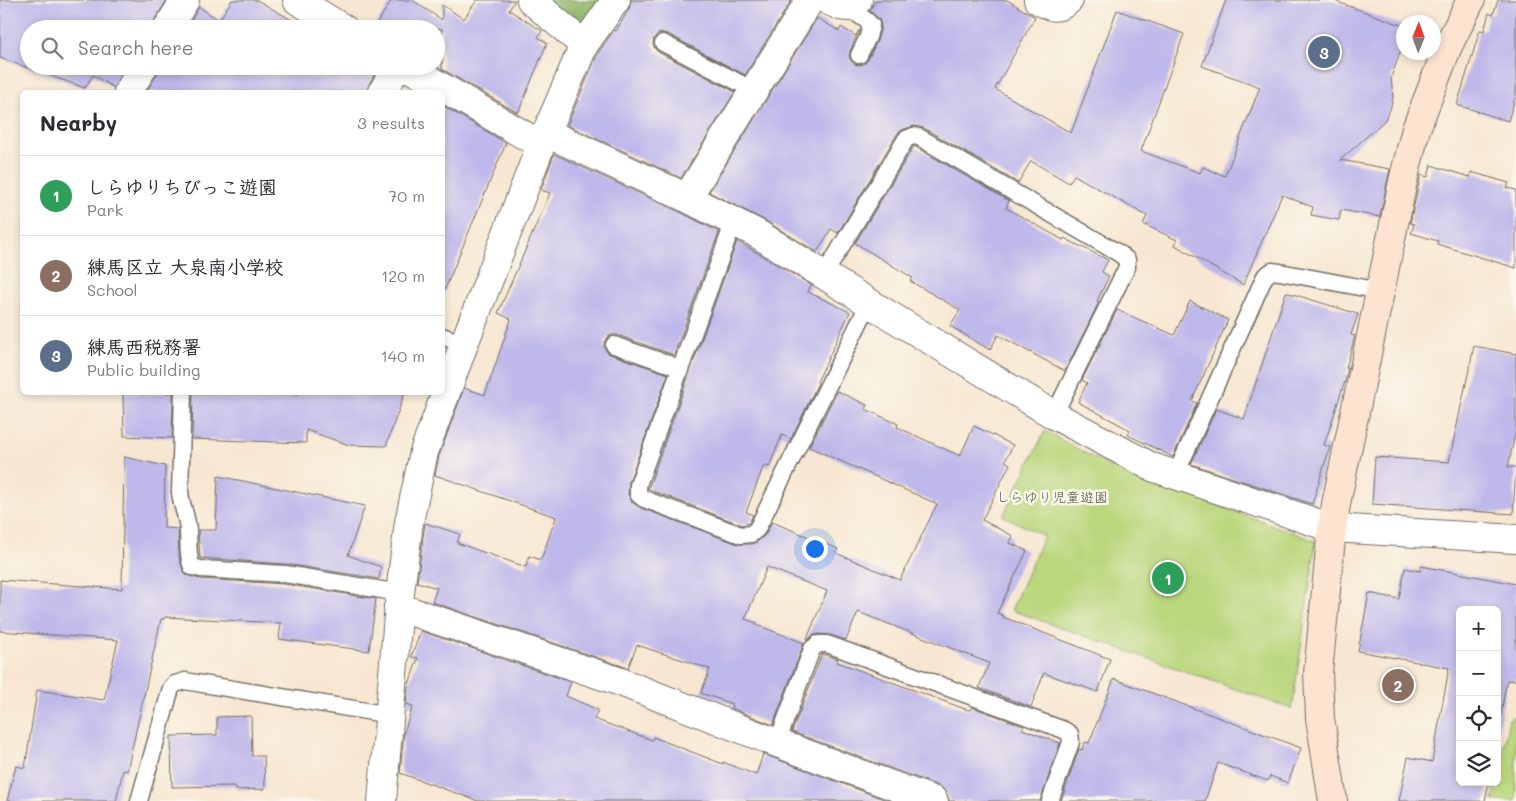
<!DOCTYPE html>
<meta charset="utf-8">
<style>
:root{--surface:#fff;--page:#f7f7f7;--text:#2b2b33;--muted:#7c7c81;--line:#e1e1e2;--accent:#1f6fb2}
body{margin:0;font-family:Mali,"Klee One",sans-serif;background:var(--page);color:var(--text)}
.controls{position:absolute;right:15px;bottom:15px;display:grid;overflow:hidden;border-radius:8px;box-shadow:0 2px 8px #0003}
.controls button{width:45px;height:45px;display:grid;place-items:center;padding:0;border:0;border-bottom:1px solid var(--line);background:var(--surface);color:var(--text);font:25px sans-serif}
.compass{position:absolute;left:1396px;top:15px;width:45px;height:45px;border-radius:50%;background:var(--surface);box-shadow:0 2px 8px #0003;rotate:1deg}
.you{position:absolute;left:814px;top:548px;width:18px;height:18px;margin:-12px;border:4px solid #fff;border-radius:50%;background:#1a73e8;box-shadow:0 0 0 8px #1a73e833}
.badge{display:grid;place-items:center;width:32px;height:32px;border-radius:50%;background:var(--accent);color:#fff;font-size:16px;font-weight:700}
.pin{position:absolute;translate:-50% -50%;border:2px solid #fff;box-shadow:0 1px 5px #0006}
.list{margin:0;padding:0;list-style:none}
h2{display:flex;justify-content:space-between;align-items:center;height:65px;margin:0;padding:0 20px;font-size:21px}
h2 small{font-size:16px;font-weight:400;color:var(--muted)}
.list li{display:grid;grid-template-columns:32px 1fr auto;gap:15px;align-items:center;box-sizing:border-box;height:80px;padding:0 20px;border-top:1px solid var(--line)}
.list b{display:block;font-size:19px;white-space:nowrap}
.list p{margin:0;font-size:16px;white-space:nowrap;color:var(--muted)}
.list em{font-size:16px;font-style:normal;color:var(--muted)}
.icon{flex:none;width:28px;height:28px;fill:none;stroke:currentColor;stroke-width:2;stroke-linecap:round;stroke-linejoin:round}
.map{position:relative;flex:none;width:1516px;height:801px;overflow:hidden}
.search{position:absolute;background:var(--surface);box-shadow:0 2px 8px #0003;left:20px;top:20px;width:425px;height:55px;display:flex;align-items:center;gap:12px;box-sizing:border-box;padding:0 18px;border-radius:28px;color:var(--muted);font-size:19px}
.panel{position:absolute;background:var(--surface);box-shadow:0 2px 8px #0003;left:20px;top:90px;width:425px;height:305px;border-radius:8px}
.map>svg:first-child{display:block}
.green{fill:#bad77d;stroke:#728154}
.forest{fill:#93b86c;stroke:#5f724c}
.building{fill:#bfb8ea}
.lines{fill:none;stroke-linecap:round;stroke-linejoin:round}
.lane-casing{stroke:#726d65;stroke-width:19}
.street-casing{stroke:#726d65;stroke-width:30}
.secondary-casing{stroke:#726d65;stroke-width:30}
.lane{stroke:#fff;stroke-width:16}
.street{stroke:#fff;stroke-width:28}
.secondary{stroke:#fde4d0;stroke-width:28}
.labels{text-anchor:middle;stroke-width:5;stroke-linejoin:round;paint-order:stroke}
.park-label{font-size:14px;fill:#4f5640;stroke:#fbf7ec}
</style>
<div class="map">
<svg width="1516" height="801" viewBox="0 0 1516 801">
<rect width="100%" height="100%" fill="#fbf7ec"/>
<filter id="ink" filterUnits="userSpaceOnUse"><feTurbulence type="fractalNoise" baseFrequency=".02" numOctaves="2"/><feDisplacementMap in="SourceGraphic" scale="10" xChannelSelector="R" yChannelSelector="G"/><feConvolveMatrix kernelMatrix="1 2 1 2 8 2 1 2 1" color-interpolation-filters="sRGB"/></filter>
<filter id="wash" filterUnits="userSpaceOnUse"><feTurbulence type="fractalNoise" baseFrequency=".0096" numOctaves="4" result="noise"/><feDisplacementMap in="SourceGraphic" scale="20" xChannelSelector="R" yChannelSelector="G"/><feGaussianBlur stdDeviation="1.12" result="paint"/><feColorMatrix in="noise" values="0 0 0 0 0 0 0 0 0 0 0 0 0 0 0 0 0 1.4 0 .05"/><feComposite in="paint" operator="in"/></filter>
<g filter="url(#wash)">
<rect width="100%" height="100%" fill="#f7e7d2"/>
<path class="green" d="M1045 431 1105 464 1316 541 1292 709 1011 610 1044 536 1003 516Z
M1516 715V801H1493L1509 719Z"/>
<path class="forest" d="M544 0H601L585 23H570Z"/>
<g id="blocks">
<path class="building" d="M0 0H167L154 21 151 29H29V66H126L114 88 93 75 85 88 0 58Z
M232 0H257L307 29H186L199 7 219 20Z
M392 0H412L442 20V5L464 19 477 0H515L509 10 542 31 538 37 547 43 518 113 442 69V29H373Z
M631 0H789L791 1 745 75 668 34 662 33 658 34 654 38 653 44 655 49 658 52 735 92 681 178 567 125 598 53 614 30 616 31 629 9Z
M876 0H1007L1035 17 995 89 1071 133 1117 10 1184 34 1141 151 1200 173 1203 167 1225 176 1260 87 1202 66 1226 0H1332L1404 26V42L1391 77 1393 97 1390 110 1384 121 1340 160 1390 169 1380 217 1341 210 1339 220 1311 215 1313 207 1282 195 1243 285 1175 245 1177 240 1143 224 1147 216 1074 175 1069 183 1031 161 1018 183 924 128 914 126 902 130 897 134 838 233 831 229 817 252 764 220 709 192 817 18 839 31 841 27 856 36 859 30 850 51 849 56 850 60 854 64 859 65 864 64 868 60 877 41 881 27 879 19 870 11Z
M1498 0H1516V95L1508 121 1457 105 1480 30 1484 31 1489 13 1493 15Z
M160 66H370L377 70 369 84 367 92H146L157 74Z
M442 105 506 143 443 294H442Z
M914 146 1009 201 1006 208 1063 240 1064 238 1108 260 1102 272 1109 276 1097 301 1099 302 1065 371 998 335 990 350 950 326 960 310 910 281 913 278 855 243Z
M554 154 680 212 719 232 674 355 617 335H612L608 337 604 342V347L606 351 610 354 668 374 629 482 628 494 632 502 641 508 738 544H752L757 542 766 534 772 522 838 549 836 553 900 580 937 504 809 447 837 391 867 405 865 409 898 424 897 427 960 456 974 426 1013 445 1005 461 1010 464 982 520 1013 536 1010 543 1027 551 997 613 1004 616 1003 617 1110 659 1098 692 1044 673 1031 707 979 688 989 663 858 612 846 640 830 635 818 634 812 636 806 641 827 591 767 567 745 619 757 623V625L804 643 773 725 731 708 732 704 701 693 710 669 637 645 628 668 432 602 437 588 417 582 425 523 460 534 457 543 526 567 529 556 541 560 556 517 435 475 439 456 464 388 485 395 511 319 498 313 550 193 541 190Z
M1431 165 1470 177 1471 172 1509 183 1507 188 1516 190V268L1437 244 1438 241 1411 233 1414 224 1410 223 1421 175 1428 177Z
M737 241 811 285 808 292 850 312 817 382 818 383 791 439 782 435 769 467 764 465 746 512 753 515 749 523 742 525 648 489Z
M1286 292 1358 314 1351 335 1355 336 1346 368H1348L1345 381 1324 445 1330 447 1312 504 1191 464 1216 409 1244 419Z
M1190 301 1228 320 1192 401 1197 403 1173 457 1128 435 1130 430 1078 402 1087 383 1082 380 1117 310 1174 335Z
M1474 346 1516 354V429L1508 467H1516L1513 514 1372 504 1375 457 1449 462Z
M246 392 299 394V392H405L386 446 349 445 306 430V443L192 439 193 393Z
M123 393H173L172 438 124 436Z
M124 457 165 466 164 528 178 529 179 558 183 570 186 575 200 579 284 584 376 599 369 651 279 639 281 623 165 617 164 619H161L127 771 123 770 116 801H7L16 766 25 768 37 690 104 700 118 640 0 631V580L122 589Z
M218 476 365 506 348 555 381 567 379 579 286 564 200 558 198 530H216Z
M1421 566 1516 584V681L1507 680 1497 735V610H1460V782H1489L1485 801H1399L1408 757 1432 762 1449 668 1358 651 1369 593 1399 599 1405 568 1420 571Z
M421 631 571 682 566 696 598 710 594 719 652 740 653 737 723 764V762L756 775 763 754 889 801H478L400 773 404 732 413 706 406 704 408 687 418 658 411 657Z
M822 654 838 659 837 662 965 709 970 710 972 707 1024 726 1022 729 1060 743 1040 801H949L946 791 939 786 792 732Z
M1114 679 1301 748 1288 783 1270 776 1268 781 1218 763 1205 801H1061L1079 749 1082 750 1085 742 1089 743Z
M251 716 252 756H264L265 789 236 790 235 786 172 787 171 736 217 735V717Z"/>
</g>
</g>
<g filter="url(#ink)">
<use href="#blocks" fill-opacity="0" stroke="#726d65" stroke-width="1"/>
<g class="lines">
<defs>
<path id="lane" d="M849 7C855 15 865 17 871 25L868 37 859 55
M663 43 753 90
M734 221 638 485V494L644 499 741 535 751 534 757 529 869 303
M824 275 906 139 913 136 919 137 1120 254 1127 260V267L1054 415
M442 336 464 344
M614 345 680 368
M183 392 180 492C181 503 185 512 187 523 190 538 186 553 192 567L201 569 285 574 400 593
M1175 476 1265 276 1272 271 1280 272 1380 291
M777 743 812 649 818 644H827L1064 730 1070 734 1071 742 1050 801
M139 801 171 688 175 684 185 681 390 715"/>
<path id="street" d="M297 0 344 29
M531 0 584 45
M827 0 840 6 849 7 858 0
M1038 0C1051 7 1057 11 1069 0
M167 29 185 0
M406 66 541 145
M128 92 144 66
M382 92 398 66
M547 133 687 198 756 233 884 312 1054 415 1152 467 1332 528 1516 539
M687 198 810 0
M398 607 618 681 777 743 934 801
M382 801 400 593 409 522 424 452 464 344 541 145 584 45 616 0"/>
<path id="secondary" d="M1333 801 1320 718 1318 673 1332 528 1337 499 1403 181 1416 129 1448 46 1471 0"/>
</defs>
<use href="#lane" class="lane-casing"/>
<use href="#street" class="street-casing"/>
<use href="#secondary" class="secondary-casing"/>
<use href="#lane" class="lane"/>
<use href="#street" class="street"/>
<use href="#secondary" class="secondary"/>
</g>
</g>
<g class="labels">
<g class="park-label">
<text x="1052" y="502">しらゆり児童遊園</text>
</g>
</g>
</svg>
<div class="controls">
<button>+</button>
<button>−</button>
<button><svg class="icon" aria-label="locate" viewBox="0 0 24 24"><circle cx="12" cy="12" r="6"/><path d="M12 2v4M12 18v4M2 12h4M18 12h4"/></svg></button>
<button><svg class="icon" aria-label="layers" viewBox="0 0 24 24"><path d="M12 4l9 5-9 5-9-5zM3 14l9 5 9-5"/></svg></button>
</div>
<svg class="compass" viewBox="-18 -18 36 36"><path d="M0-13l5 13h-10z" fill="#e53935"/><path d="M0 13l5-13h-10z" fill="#7c7c81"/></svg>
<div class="you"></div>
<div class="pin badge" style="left:1168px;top:578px;background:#2e9e5b">1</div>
<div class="pin badge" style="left:1398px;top:685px;background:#8d6e63">2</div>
<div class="pin badge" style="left:1324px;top:52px;background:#5c6f8a">3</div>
<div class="search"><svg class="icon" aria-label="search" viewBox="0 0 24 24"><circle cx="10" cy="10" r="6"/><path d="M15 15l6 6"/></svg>Search here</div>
<section class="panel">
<h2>Nearby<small>3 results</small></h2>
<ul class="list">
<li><span class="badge" style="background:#2e9e5b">1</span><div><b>しらゆりちびっこ遊園</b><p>Park</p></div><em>70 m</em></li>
<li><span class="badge" style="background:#8d6e63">2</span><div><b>練馬区立 大泉南小学校</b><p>School</p></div><em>120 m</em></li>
<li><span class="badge" style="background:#5c6f8a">3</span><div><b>練馬西税務署</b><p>Public building</p></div><em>140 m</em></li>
</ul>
</section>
</div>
